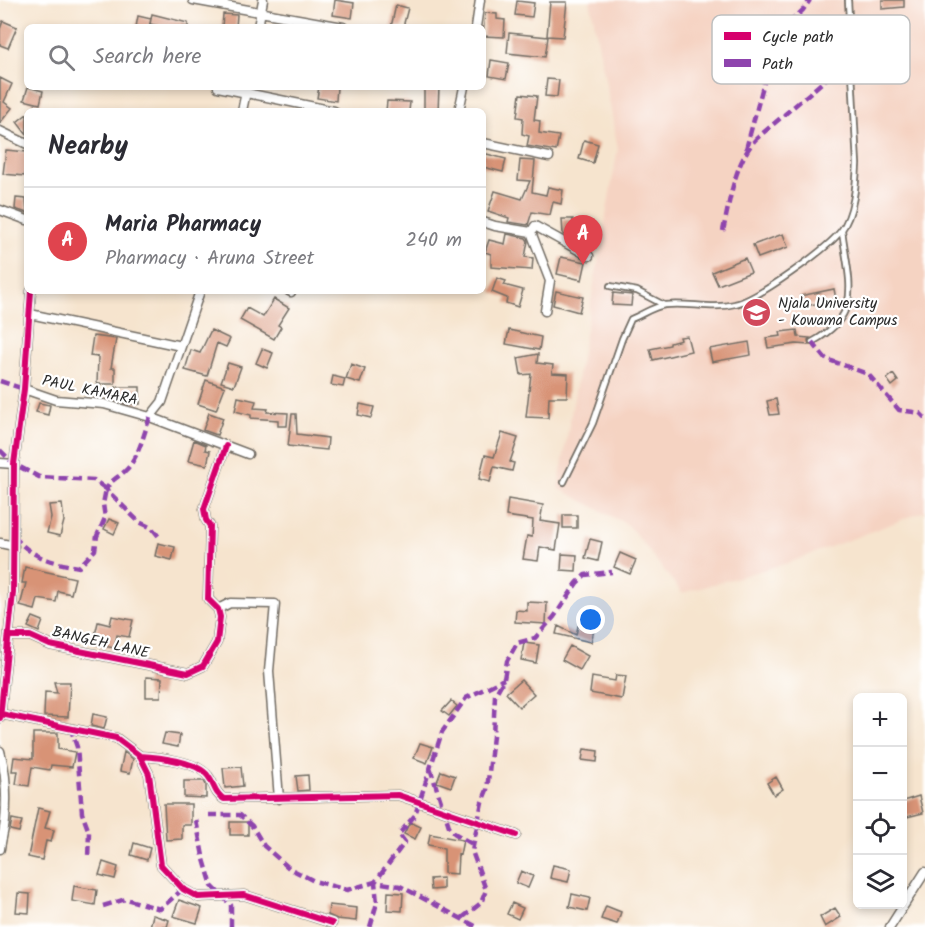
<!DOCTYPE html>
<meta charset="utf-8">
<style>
:root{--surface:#fff;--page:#f2f2f3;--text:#2b2b33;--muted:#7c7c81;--line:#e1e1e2;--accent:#d1495b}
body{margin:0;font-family:Kalam,sans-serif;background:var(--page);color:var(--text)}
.controls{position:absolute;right:18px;bottom:18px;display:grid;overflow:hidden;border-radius:9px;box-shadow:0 3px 9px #0003}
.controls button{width:54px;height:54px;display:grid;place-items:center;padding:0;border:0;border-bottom:2px solid var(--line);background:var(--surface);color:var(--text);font:30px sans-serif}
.you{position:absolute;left:591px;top:620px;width:21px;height:21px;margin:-15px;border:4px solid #fff;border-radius:50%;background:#1a73e8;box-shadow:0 0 0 9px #1a73e833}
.badge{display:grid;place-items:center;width:39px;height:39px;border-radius:50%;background:var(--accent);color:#fff;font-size:20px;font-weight:700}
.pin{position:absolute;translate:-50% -50px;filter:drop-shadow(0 2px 3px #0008)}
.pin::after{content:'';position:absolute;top:32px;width:21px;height:18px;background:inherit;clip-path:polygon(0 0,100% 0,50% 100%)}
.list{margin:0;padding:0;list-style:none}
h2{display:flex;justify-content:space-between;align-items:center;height:78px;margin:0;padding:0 24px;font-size:26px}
h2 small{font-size:20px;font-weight:400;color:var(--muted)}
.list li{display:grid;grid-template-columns:39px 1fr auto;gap:18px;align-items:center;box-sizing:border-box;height:108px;padding:0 24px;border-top:2px solid var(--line)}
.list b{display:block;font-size:22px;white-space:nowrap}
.list p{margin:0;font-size:20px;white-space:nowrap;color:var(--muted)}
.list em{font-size:20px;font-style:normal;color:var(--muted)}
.icon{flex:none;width:33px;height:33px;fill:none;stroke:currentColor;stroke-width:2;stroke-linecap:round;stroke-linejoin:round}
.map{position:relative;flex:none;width:925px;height:927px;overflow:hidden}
.search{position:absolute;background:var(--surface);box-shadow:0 3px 9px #0003;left:24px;top:24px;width:462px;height:66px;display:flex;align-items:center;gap:15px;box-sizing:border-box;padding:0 21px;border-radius:9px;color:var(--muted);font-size:22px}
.panel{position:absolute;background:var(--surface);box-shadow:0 3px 9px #0003;left:24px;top:108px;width:462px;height:186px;border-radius:9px}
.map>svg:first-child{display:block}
.built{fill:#f5d3c2}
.building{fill:#d89376}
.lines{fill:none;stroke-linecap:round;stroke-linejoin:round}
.lane-casing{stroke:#726c64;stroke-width:8}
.street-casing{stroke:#726c64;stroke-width:11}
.lane{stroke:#fff;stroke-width:4.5}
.street{stroke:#fff;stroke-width:8}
.quiet{stroke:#8e44ad;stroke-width:4.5;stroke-dasharray:9 4.5;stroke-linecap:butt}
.cycleway-casing{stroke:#fff;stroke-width:10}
.cycleway{stroke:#d6006c;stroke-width:6}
.labels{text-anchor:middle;stroke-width:4.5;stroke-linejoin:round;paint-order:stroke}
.poi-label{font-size:15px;fill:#2b2b2b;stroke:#fff;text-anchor:start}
.street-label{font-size:15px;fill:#2b2b2b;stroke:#fff}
.key{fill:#fff;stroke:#bfbfbf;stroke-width:1.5}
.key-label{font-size:16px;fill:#2b2b2b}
</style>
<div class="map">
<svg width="925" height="927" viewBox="0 0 925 927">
<rect width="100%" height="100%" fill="#fff"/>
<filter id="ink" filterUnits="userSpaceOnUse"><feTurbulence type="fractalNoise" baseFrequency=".0167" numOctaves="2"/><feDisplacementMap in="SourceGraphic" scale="12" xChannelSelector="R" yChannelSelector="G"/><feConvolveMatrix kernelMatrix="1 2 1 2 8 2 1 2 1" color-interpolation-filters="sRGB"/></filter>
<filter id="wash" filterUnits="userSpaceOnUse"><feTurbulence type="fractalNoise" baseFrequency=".008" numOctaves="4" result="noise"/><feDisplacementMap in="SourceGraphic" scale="24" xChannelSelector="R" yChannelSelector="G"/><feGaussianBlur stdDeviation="1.35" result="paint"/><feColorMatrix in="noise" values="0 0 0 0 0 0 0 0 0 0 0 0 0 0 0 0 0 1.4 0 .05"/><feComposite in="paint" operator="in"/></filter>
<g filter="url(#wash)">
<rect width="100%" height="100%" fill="#f6e4ce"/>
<path class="built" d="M590 0H925V344L923 355 925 358V511L788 563 682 593 628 525 558 488 618 148Z"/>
<g id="blocks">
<path class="building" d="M335 0 354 3 352 18 333 15Z
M882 0H904V7L882 9Z
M517 1 534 3 532 17 515 15Z
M550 2H567L563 37 547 36Z
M396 5 408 8 403 27H391Z
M485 13 497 14V19L505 20 504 37 483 36Z
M152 14 188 23V27H164L150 24Z
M223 14 237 15 236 27H222Z
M138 16 151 19 149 27H136Z
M3 21 17 27 8 48 0 45V29Z
M509 33 548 37 545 57 507 53Z
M491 60 509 63 506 79 489 76Z
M0 78 12 84 4 102 12 108 0 123Z
M547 79 559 80 557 97 545 96Z
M28 87 43 91 40 104 24 100Z
M319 87H337L336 101 317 98Z
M424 87H439L438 111H424Z
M520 94 537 96 534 120 540 121 539 133 559 136 556 151 527 146 529 136 522 134 523 118 517 117Z
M387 101 410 102 409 111H386Z
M27 114V135L17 122Z
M584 140 598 144 593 163 579 159Z
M6 150 27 152 25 176 3 174Z
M483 153 506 159 503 172 483 167Z
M520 160 535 161 532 192 546 195 548 187 563 190 561 204 553 202 550 215 532 212 528 225 508 222 509 218 488 211 495 191 522 199 530 181 518 180Z
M16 198 26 199 27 213 15 209Z
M562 219H573L574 239 563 234Z
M507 234 526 238 528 241 525 257 533 258 532 270 491 267V254L485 252 489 240 505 244Z
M783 234 788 247 758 258 753 245Z
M561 257 586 262 582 280 557 274Z
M745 258 751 272 718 285 712 272Z
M497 278 506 281 504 285 523 290 518 307 506 303 507 298 492 292Z
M834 289 836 299 802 307 800 296Z
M556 291 583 297 579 312 553 305Z
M613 293 632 295 631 306 612 305Z
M274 299 289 308 278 325 281 327 274 339 240 320 247 308 263 317Z
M211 330 230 339 226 347 217 343 207 376 185 370 191 350 200 353Z
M509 330 541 337 539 350 506 344Z
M797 330 798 337 810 338 808 340 809 345 796 344 768 348 766 338 781 336 780 332Z
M93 336 116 339 111 368H115V384H97L98 357 90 356Z
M687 336 691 351 653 360 650 349 670 345V343L681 340 680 337Z
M749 342 751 355 712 362 709 349Z
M262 349 273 353 267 368 256 363Z
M538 354 537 363 553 365 552 373 568 374 567 397H549L548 418 526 417 531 374 521 375 518 358Z
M228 363 241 367 234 386 221 382Z
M351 364 365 369 360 383 346 379Z
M893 374 898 381 892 386 887 379Z
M333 376 345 379 343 387 331 385Z
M206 380 225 387 216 410 198 404Z
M116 387H140V404H127L116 401Z
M238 397 256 401 254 408 268 409 267 412 288 413 287 426H278V420L251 418V415L235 411Z
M776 399 779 414 770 415 767 401Z
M39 403 50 405 48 415 36 412Z
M360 404 374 407 371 418 358 415Z
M209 413 223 418 217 435 203 430Z
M292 414H296L297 434 328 438 327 450 288 446Z
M502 433 518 438 510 462 514 463 512 471 494 467 490 482 479 479 485 455 494 457Z
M194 440 206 445 205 450 210 451 207 465 188 461Z
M508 499 543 505 540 521 560 524 556 550 540 547 538 561 523 559 527 536 532 537 533 520 506 516Z
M62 504 64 521 60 536 47 533 51 517 49 505Z
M563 515H577V528H563Z
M109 519 119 523 114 534 104 529Z
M590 539 602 542 598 561 585 558Z
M158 543 175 547 172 560 155 556Z
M620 553 636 560 630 574 614 567Z
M562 554 577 555 576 571 561 570Z
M25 567 75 578 71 594 58 591 56 602 38 599 35 610 20 606 26 583H22Z
M527 602 547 603 546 624 515 622 516 610 527 611Z
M112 616 133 620 129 637 117 635 114 648 93 644 98 622 110 625Z
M33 617 43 621 39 632 28 627Z
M558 626 576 635 578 626 594 630 591 642 556 634Z
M524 643 539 645 536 663 521 660Z
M570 646 588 656 580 670 562 660Z
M616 675 626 676 622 699 590 693 592 677 615 681Z
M146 677 162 678 161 697H146Z
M521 680 534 694 519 707 506 693Z
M54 682H70L68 717 44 716 45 692 57 693Z
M451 701 457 706 449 716 442 711Z
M93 714 107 717 104 729 91 726Z
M33 733H58V749L75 752 72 767 51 765 50 770 32 767 29 786 16 784 18 771H12L14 757 33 759Z
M165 733 180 735 178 747 162 744Z
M420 743 433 747 427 763 414 758Z
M584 749 598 751 597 762 582 760Z
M124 752 133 759 130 773 120 771Z
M241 767 243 786 225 788 223 768Z
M441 771 455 776 451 787 437 782Z
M308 775 309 790 298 791 296 776Z
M776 777 783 789 774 795 767 783Z
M184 781H204L206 785V798L184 797Z
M919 796 923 813 903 818V801Z
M164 804H191V825H182V839L166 840Z
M38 808 50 811 45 828 54 830 51 842 46 841 42 860 28 857Z
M12 819 22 821 19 832 10 830Z
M230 822H248V835H230Z
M410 822 421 827 415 839 404 834Z
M430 834 463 840 460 855 458 854 457 874 444 873V848L428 845Z
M134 843 150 848 147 860 131 855Z
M103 862 118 867 115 879 99 875Z
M553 865 571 869 568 882 550 878Z
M521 871 533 876 528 888 516 883Z
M443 878V889L431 890 430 879Z
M74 886 97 890 95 905 72 901Z
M388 892 403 893 402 911 387 910Z
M18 893 30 894 29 913 16 912Z
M572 894 590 898 587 911 569 907Z
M179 900 202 908 197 923 173 916Z
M512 903 523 908 518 919 507 914Z
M329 905 357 908 356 921 337 919 328 915Z
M606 906 621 912 617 924 601 919Z
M835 908 841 917 825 927 820 917Z
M153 915 169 920 167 927H150Z"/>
</g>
</g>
<g filter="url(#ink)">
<use href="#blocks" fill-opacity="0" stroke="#726c64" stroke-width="1.5"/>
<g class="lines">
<defs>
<path id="lane" d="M610 286 637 291 664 305
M812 342C865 314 848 280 842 230
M564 482 593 423 622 339 631 319C642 315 654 306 665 305 688 302 712 310 735 304 758 299 826 250 841 231 854 214 856 185 857 164L848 0"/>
<path id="street" d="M193 0 343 27
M258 27 263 0
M476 27 480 0
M218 87 334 111
M242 111 247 87
M459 111 464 87
M0 131 27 144
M483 143 549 157
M0 210 27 220
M483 222 495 226 531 232 535 226 589 256
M531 232 550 281 545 311
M289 291 291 292
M30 314 181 346
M24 389 56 400 104 404 150 417 248 454
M150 417 162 402 200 291
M0 463 14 464
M0 543 14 546
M218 609 230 603 275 604 269 671 279 799
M10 636H30L50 645 188 673 203 666 217 642 220 617 218 609 208 599 210 526 206 520 204 509 226 446
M1 714 116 738 140 756 149 774 161 865 183 889 198 897 244 895 332 923
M0 718 13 593 14 464 24 389 31 291
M0 751C6 772 7 799 5 821 4 831 1 840 0 849
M140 756C158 757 197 761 208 776 215 785 214 793 224 799L398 795 516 835
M890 927 925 872"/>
</defs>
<use href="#lane" class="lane-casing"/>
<use href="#street" class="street-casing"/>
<use href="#lane" class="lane"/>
<use href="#street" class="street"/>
<path class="quiet" d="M746 149 777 34 803 10 810 0
M723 231C730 200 734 164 756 139L853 56
M812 342 826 359 868 374 899 410 920 413 925 418
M0 381 24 389
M150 417C144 433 139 457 126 470 118 478 113 478 106 489L139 522 152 528 160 538
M0 450 14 464 39 477 94 480 106 489 103 504 105 518 97 536 95 550 79 567C54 563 30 557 15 537
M70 727 77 747 82 813 89 832 88 858
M430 768 449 826 454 833 474 845
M209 815H240L252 826 264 846 289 868 314 881 347 890 375 882 400 886 477 927
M196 820 203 856 212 886 231 905V927
M103 906 126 899 160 909 183 889
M462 918 481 903 486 890 472 851 482 802 487 790 493 736 495 695 504 679 507 661 517 643 535 638 554 617 577 583 585 575 612 572
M370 927 377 903 375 882 405 842 399 834 415 815 442 732 466 698 504 679"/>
<defs>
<path id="cycleway" d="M10 636H30L50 645 188 673 203 666 217 642 220 617 218 609 208 599 210 526 206 520 204 509 226 446
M1 714 116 738 140 756 149 774 161 865 183 889 198 897 244 895 332 923
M0 718 13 593 14 464 24 389 31 291
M140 756C158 757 197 761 208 776 215 785 214 793 224 799L398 795 516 835"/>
</defs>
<use href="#cycleway" class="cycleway-casing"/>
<use href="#cycleway" class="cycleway"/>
</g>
</g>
<defs>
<symbol id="university-disc" viewBox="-11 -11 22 22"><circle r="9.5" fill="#d1495b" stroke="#fff"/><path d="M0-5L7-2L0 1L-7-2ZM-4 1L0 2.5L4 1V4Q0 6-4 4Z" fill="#fff"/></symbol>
</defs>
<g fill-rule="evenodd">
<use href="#university-disc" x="740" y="296" width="33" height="33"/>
</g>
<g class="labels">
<g class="poi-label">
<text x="778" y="308">Njala University<tspan x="778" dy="17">- Kowama Campus</tspan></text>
</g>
<g class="street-label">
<text transform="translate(90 390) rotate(12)" y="5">PAUL KAMARA</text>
<text transform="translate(101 642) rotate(13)" y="5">BANGEH LANE</text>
</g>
</g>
<rect x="712" y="15" width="198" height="69" rx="9" class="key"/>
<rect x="724" y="32" width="27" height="8" fill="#d6006c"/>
<rect x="724" y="59" width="27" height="8" fill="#8e44ad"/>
<g class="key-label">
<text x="762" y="42">Cycle path</text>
<text x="762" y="69">Path</text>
</g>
</svg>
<div class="controls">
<button>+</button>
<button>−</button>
<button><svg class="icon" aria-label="locate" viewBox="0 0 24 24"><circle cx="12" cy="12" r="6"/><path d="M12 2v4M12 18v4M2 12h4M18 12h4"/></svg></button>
<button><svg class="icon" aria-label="layers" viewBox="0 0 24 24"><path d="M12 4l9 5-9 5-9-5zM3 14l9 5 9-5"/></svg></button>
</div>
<div class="you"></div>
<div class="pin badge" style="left:583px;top:265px;background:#e0444e">A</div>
<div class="search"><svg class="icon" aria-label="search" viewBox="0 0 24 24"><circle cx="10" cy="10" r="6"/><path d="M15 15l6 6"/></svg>Search here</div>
<section class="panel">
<h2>Nearby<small></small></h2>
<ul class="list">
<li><span class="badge" style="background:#e0444e">A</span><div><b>Maria Pharmacy</b><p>Pharmacy · Aruna Street</p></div><em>240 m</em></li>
</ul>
</section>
</div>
